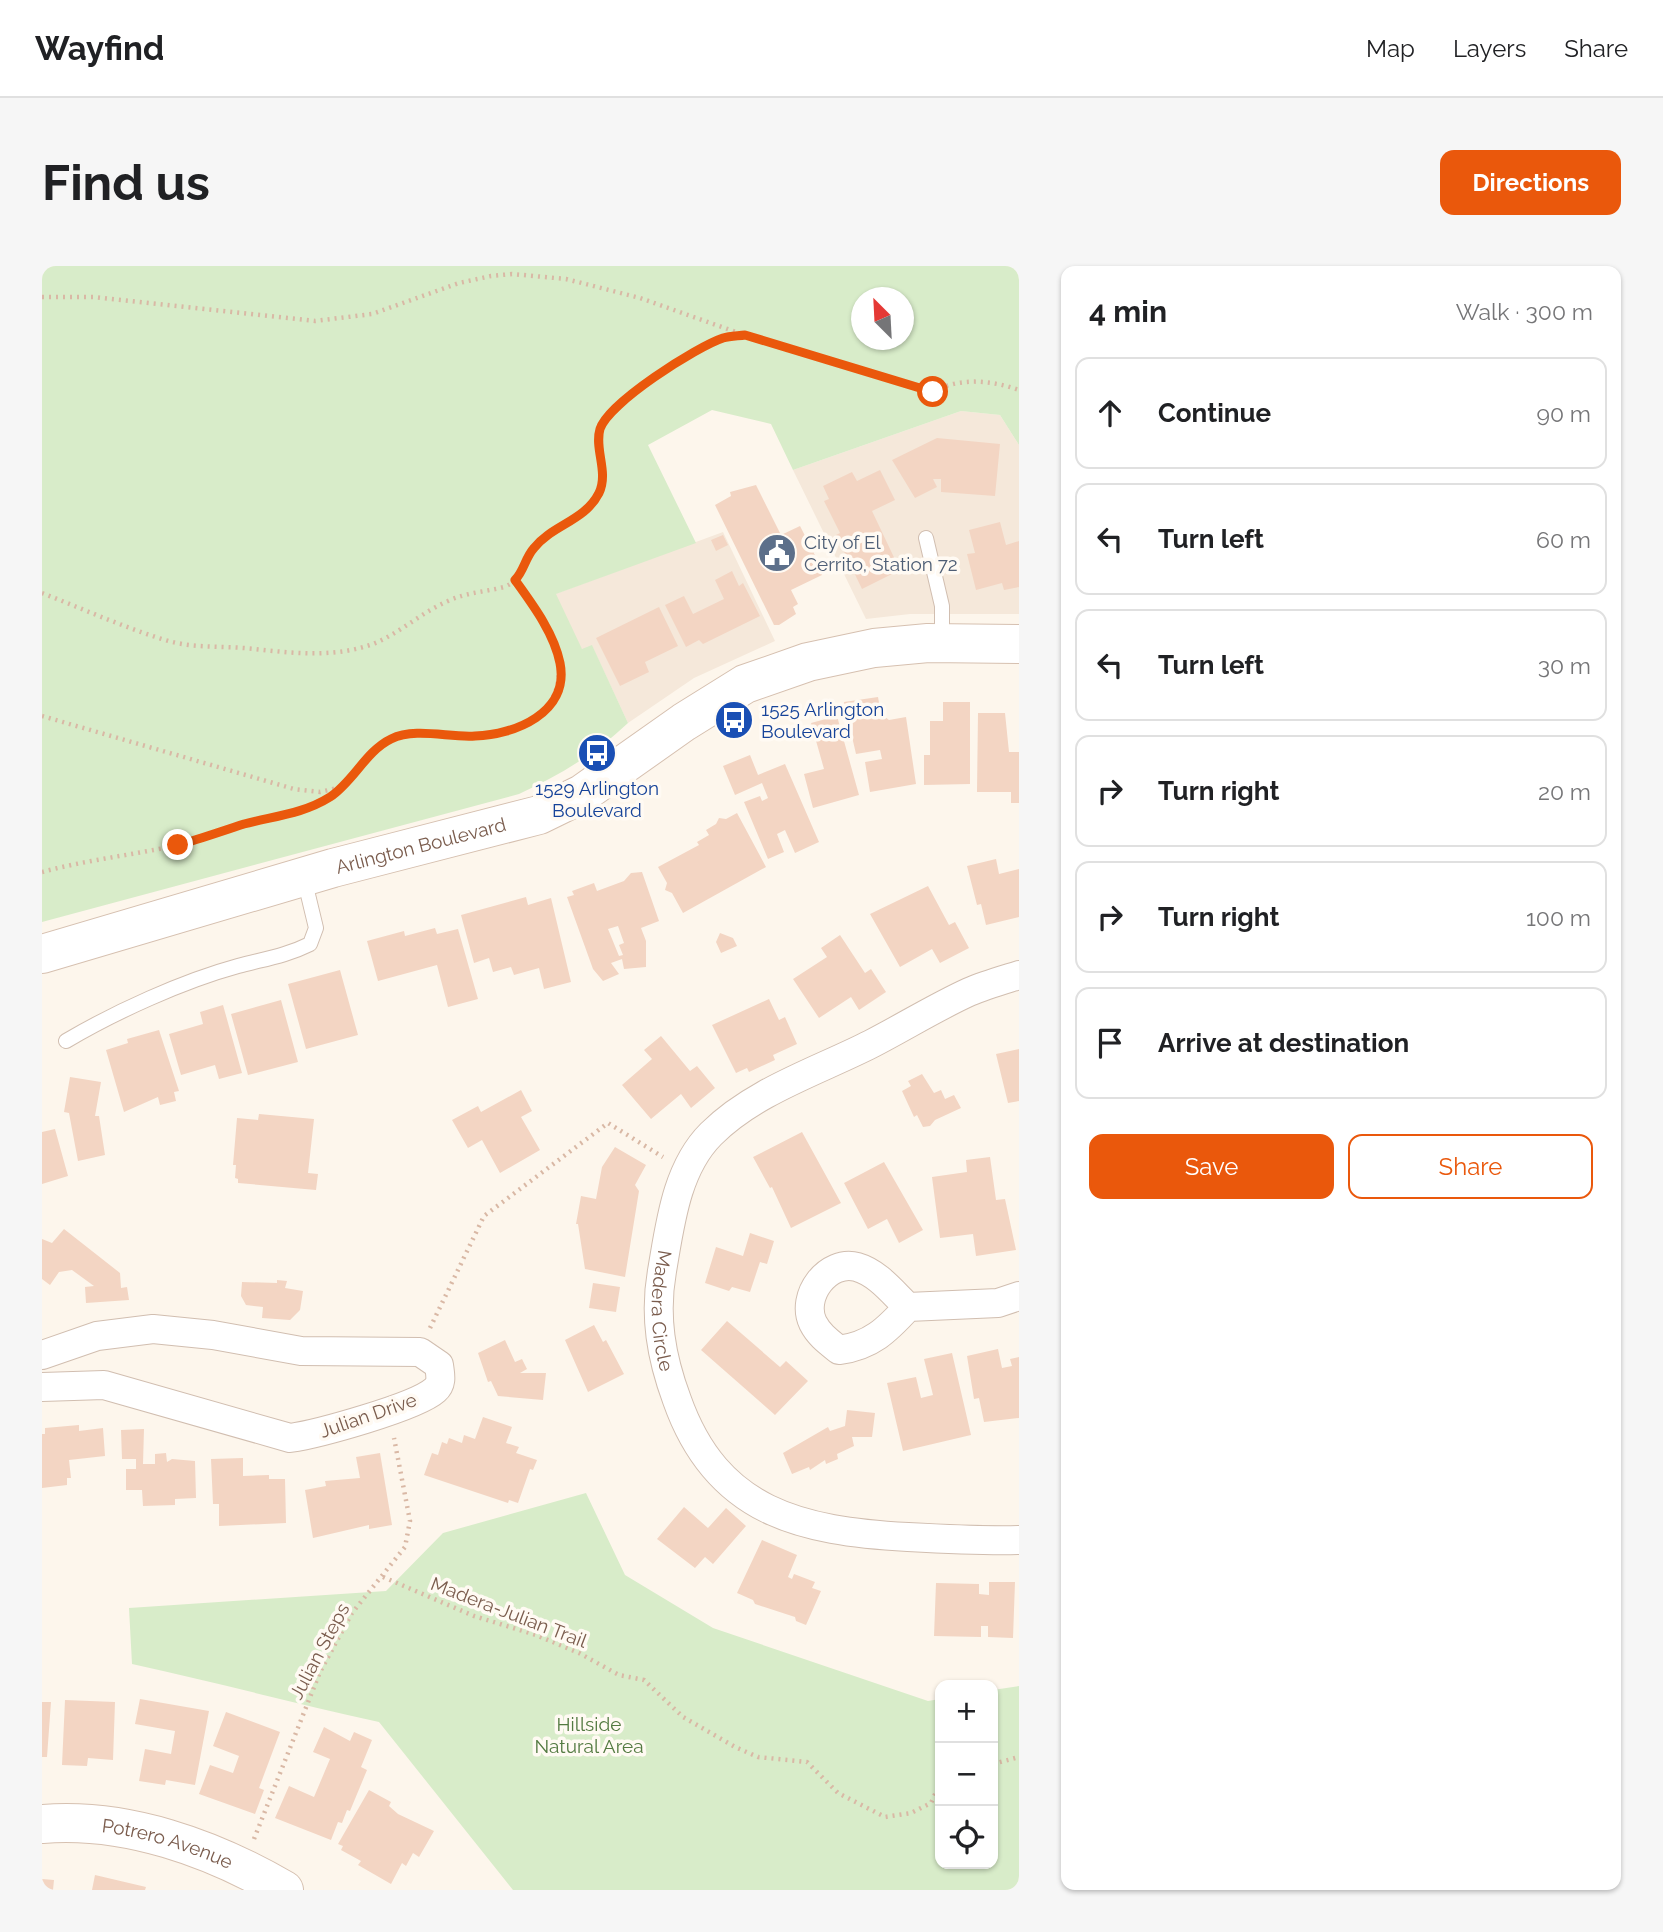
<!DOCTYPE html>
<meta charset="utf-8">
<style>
:root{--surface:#fff;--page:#f6f6f6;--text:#202124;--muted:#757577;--line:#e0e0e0;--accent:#ea580c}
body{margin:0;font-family:Raleway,sans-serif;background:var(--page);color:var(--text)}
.controls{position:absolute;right:21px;bottom:21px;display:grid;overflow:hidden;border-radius:14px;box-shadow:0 2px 5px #0004}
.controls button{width:63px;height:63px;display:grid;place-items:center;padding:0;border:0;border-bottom:2px solid var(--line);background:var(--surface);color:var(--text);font:35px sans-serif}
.compass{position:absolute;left:809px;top:21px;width:63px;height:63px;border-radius:50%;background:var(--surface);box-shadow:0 2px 5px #0004;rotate:336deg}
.stop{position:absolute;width:21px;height:21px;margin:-16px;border:5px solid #ea580c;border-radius:50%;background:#fff}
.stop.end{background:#ea580c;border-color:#fff;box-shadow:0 2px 7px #0008}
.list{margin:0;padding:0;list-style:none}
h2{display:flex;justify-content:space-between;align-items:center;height:91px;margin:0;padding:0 28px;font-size:30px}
h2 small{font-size:23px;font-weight:400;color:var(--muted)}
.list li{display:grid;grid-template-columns:46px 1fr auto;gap:21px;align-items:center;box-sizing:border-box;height:112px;margin:0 14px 14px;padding:0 14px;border:2px solid var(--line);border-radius:14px}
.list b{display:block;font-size:26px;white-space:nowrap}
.list em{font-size:23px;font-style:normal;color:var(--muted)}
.actions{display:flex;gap:14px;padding:21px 28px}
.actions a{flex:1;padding:16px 0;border:2px solid var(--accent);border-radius:14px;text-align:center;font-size:24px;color:var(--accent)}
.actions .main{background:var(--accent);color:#fff}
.icon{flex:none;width:38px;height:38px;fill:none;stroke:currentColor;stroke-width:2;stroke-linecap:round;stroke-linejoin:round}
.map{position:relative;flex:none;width:977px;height:1624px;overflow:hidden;border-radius:14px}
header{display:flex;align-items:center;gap:42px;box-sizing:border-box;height:98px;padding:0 35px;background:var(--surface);border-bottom:2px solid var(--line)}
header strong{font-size:33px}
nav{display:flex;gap:38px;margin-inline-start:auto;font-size:24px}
.intro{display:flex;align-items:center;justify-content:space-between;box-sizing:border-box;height:168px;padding:0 42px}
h1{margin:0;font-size:49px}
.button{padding:18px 32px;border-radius:14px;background:var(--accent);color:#fff;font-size:24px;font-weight:700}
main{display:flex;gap:42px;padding:0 42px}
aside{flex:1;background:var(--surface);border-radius:14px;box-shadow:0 2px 5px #0004}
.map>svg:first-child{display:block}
.residential{fill:#f5e8da}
.green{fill:#d8ecc9;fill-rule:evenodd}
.building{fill:#f3d5c3;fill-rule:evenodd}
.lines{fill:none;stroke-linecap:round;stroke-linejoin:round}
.lane-casing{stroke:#d1beb0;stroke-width:16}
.street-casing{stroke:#d1beb0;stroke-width:30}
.secondary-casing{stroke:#d6c0b0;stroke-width:40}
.path{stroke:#d9b8a5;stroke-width:4.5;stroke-dasharray:2 5;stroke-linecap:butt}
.lane{stroke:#fff;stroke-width:14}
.street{stroke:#fff;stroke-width:28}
.secondary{stroke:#fff;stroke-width:38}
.route{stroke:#ea580c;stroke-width:9}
.labels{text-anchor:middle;stroke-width:7;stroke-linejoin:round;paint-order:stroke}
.service-label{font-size:19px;fill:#4e5e75;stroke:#fffaf3;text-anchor:start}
.transit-label{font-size:19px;fill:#164399;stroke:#fffaf3;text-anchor:start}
.street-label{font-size:19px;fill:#7a5c4d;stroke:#fffaf3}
.park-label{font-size:19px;fill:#537a41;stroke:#fffaf3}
</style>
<header>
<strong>Wayfind</strong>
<nav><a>Map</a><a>Layers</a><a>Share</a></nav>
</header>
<div class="intro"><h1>Find us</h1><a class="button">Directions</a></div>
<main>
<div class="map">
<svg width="977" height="1624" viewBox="0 0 977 1624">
<rect width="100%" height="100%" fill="#fdf6ec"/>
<path class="residential" d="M919 145 958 149 977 179V348H868L824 353 751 204Z
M681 266 733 375 652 412 586 457 550 380 540 384 513 328Z"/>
<path class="green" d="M0 0H977V179L958 149 919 145 751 204 729 158 670 144 606 179 654 277 514 328 540 383 550 379 586 457C553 488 518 509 477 528L0 656ZM820 32H862V74H820Z
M544 1227 583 1309 671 1362 886 1435 898 1433V1598H951V1424L977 1420V1624H471L337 1456C254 1438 173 1416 90 1398L87 1342 344 1325 401 1267Z"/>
<path class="building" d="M895 172 958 178 953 230 899 226V213H891L895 221 873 232 850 194Z
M838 204 853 234 830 245 858 304 820 323 794 269 798 267 782 235 787 233 781 220 810 206 815 215Z
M714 219 739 269 758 260 781 305 780 309 749 324 756 338 751 341 754 348 737 359H732L673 239 689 230 688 226Z
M958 256 964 279 977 275V321L962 324 960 317 934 324 925 288 933 287 927 264Z
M681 269 686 279 674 285 669 274Z
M690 305 697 320 701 317 718 350 661 378 657 374 644 381 623 339 642 330 651 348 682 333 673 314Z
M617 341 636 380 603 396 607 406 578 420 554 372Z
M836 431 839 448 847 454 864 451 874 518 828 526 823 496 840 493 838 484 814 488 802 436Z
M901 436H928V518L882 519V489H888V455H901Z
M936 447H963L967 486H977V537H969V526H935Z
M795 450 817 529 771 542 762 508 782 503 769 457Z
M708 489 716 509 743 498 777 576 753 587 743 564 735 568 742 586 726 593 702 536 718 530 720 535 726 532 720 517 693 529 681 500Z
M695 547 724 601 641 647 630 627 623 624 625 617 616 601 657 579 655 576 667 569 664 564 674 558 677 552 684 553Z
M954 593 957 608 977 603V651L944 659 939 638 935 639 925 600Z
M600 606 617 655 599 662 604 675V701L582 703 580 693 569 697 577 708 561 715 551 703 525 631 532 629 530 625 552 617 555 625 582 615 589 607ZM576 660 582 677 577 679 581 689 577 690 566 663Z
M886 620 907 659 913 656 927 682 898 697 890 683 858 701 828 648Z
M484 631 486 639 509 632 529 716 502 723 497 702 472 709 469 701 451 706 447 692 432 697 419 649Z
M393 662 395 668 416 663 436 733 406 741 395 699 336 715 325 675 362 665 363 670Z
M678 667 691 672 695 680 679 687 674 676Z
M798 669 823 707 829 703 844 726 817 744 809 731 777 752 751 713 785 691 779 682Z
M298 704 316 769 264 783 246 718Z
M727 733 737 754 743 751 755 778 731 789 733 794 707 806 705 802 694 807 670 759Z
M239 734 256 796 206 809 189 748Z
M181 739 200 807 177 813 173 799 139 809 127 768 161 758 158 746Z
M117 764 137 825 132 826 134 835 118 839 116 831 82 846 64 784 86 777 85 773Z
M619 770 648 805 655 800 673 822 649 842 639 828 609 853 580 819 610 793 602 784Z
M977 783V835L966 837 954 788Z
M880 808 892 827 899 824 903 833 912 829 919 842 893 854 888 860 881 861 875 849 872 851 860 825 869 820 866 815Z
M28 811 59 816 53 850H57L63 889 36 895 27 847 22 846Z
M479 824 490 845 479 851 498 884 458 907 440 874 426 882 410 854 436 840 439 846Z
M217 848 272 853 266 907 276 908 274 924 196 917V913L193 912 194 899H191L195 852 216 854Z
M13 863 26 910 0 918V866Z
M760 866 799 937 749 962 730 921 728 922 711 891Z
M573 881 604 899 593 919 597 925 583 1011 543 1003 536 958H534L539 930 554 933 560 901Z
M948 891 954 934 963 933 974 984 934 990 931 968 898 972 890 911 925 906 924 894Z
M842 896 881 964 857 977 845 953 826 963 802 917Z
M22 963 78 1007 79 1022 85 1021 87 1034 44 1037 43 1021 52 1020 30 1004 17 1006 8 1019 0 1013V973L10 977Z
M708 967 732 975 725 998 718 996 708 1026 690 1021 687 1025 663 1017 674 981 701 990Z
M235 1014 245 1015 243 1022 261 1025 258 1044 248 1054 220 1052 221 1041 204 1039 199 1030 200 1016 235 1017Z
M551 1017 578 1021 574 1046 547 1042Z
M685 1055 738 1101 744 1095 766 1115 733 1149 659 1084Z
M552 1059 561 1076 564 1074 582 1108 546 1126 523 1074Z
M463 1074 473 1096 480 1093 485 1103 478 1107H504L501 1134 456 1130 449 1115 446 1116 436 1087Z
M956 1083 960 1102 970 1100 968 1093 977 1091V1152L942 1156 937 1132 932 1133 925 1090Z
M910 1087 929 1169 861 1185 845 1117 874 1111 879 1132 891 1129 882 1093Z
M805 1144 833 1147 830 1171H810L812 1180 795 1188 796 1193 784 1198 783 1194 768 1204 767 1201 750 1208 741 1187 786 1161 788 1165 803 1160Z
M441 1151 470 1161 464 1177 477 1181 474 1187 495 1194 491 1204 488 1203 476 1237 467 1234 466 1237 382 1209 390 1187 396 1189 400 1176 405 1178 407 1172 420 1177 422 1169 433 1173Z
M37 1159V1165L61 1162 63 1190 27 1194 29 1212H25V1219L0 1222V1168H3V1162Z
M102 1163 101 1198H113V1188L124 1187 125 1196 130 1193 153 1195 154 1232 133 1233V1239L101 1240 100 1224H84V1203H94V1193H80L79 1164Z
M338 1187 350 1259 327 1263V1259L271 1272 263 1224 284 1220 283 1215 318 1212 314 1191Z
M201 1192V1210L227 1209V1213H243L244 1257 177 1260V1238H171L169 1193Z
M642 1241 666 1262 684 1242 704 1260 671 1298 663 1291 653 1302 615 1273Z
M720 1274 755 1289 746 1311 750 1313 752 1308 773 1316 770 1322 779 1325 764 1359 754 1355 753 1351 713 1338 711 1334 695 1327Z
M947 1316H973L971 1372 946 1371V1360H939V1371L892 1370 894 1317 937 1318V1328L947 1329Z
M98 1433 167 1445 153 1519 124 1514 123 1519 97 1515 103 1483 129 1488 133 1465 93 1458Z
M23 1434 73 1436 71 1494 46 1492 45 1500 20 1499Z
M0 1436H9L5 1491H0Z
M184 1446 238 1466 217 1522 222 1524 213 1548 157 1528 168 1499 191 1507 197 1490 171 1480Z
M282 1461 308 1475 312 1466 330 1474 319 1501 325 1504 308 1545 305 1544 300 1557 296 1556 289 1574 233 1552 247 1520 272 1531 288 1493 271 1486Z
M327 1524 349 1536 347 1540 356 1548 392 1565 377 1591 371 1587 364 1600 360 1597 349 1618 316 1599 319 1595 299 1584 301 1580 296 1578Z
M53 1609 104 1621 103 1624H50Z
M0 1613 12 1614 11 1624H0Z"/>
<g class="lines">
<defs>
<path id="lane" d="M884 272 900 340V377
M24 775C73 746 141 715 196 700 222 693 244 690 268 678L274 662 262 612"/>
<g id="street">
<path id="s1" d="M977 709C961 714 943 719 927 726 894 741 862 761 829 778 776 805 712 825 669 868 634 903 628 959 620 1005 612 1050 619 1091 635 1134 675 1247 759 1265 866 1271 903 1273 940 1275 977 1274"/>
<path d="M866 1041C851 1027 836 1007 815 1001 786 993 758 1030 771 1057 777 1069 787 1076 797 1084 829 1080 845 1064 866 1041L956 1037 977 1030"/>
<path d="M0 1089 55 1070 111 1063 171 1069 259 1085 378 1086 397 1099C398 1108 401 1117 393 1124 374 1141 276 1168 248 1172L62 1119 0 1121"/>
</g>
<g id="secondary">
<path id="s2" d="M0 688 291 602 497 549 540 528 642 456 703 418 766 396 832 382 886 377 977 378"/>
<path id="s3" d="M0 1558C84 1551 170 1582 242 1624"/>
</g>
</defs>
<use href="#lane" class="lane-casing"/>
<use href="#street" class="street-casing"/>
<use href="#secondary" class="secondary-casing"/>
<path class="path" d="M0 31H51L273 55 330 48 417 17 449 10 470 8 524 13 598 32 742 83 891 126C917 111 949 114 977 124
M0 327C41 343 81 361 123 374 149 382 175 380 202 382 244 386 286 393 328 379 356 369 378 347 406 335 426 326 443 326 462 321 482 314 480 293 493 280 510 262 536 256 551 235 569 212 551 189 558 164 566 133 667 73 698 69
M0 450 252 523 278 526 300 521
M0 606C44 594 91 589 136 579 158 574 180 565 202 558 224 552 247 551 269 542 306 524 320 487 349 473 373 461 407 472 433 470 457 469 485 464 501 446 539 402 500 352 473 314
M388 1062 442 950 566 857 621 891
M341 1311 432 1350 494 1369 537 1387 577 1409 602 1414 641 1451 693 1481 716 1491 765 1496 796 1527 843 1551 869 1547 889 1537 898 1517
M951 1498 977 1491
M212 1573 278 1406 310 1347 363 1281 368 1255 352 1172"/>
<use href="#lane" class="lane"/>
<use href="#street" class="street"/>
<use href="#secondary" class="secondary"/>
</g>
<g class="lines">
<path class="route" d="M136 579C158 573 180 565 202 558 232 550 261 548 288 531 311 516 324 485 349 473 374 461 407 472 433 470 472 469 528 447 518 397 512 367 491 339 473 314 482 305 483 292 492 282 510 259 543 255 557 227 567 206 552 183 558 163 566 137 654 81 681 72 688 70 696 70 703 69L891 126"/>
</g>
<defs>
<symbol id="civic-disc" viewBox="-11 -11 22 22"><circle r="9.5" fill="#5c6f8a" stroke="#fffaf3"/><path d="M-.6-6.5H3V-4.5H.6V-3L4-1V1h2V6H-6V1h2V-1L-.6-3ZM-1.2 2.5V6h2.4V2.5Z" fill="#fff"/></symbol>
<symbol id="bus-disc" viewBox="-11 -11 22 22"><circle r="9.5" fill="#1a4fb4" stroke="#fffaf3"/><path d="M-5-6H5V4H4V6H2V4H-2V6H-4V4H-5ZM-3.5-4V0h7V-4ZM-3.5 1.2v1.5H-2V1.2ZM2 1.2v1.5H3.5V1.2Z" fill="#fff"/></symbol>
</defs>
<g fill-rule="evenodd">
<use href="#civic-disc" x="713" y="265" width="44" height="44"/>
<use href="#bus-disc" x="670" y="432" width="44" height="44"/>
<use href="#bus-disc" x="533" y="465" width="44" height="44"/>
</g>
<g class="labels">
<g class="service-label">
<text x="762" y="283">City of El<tspan x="762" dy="22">Cerrito, Station 72</tspan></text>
</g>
<g class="transit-label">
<text x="719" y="450">1525 Arlington<tspan x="719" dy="22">Boulevard</tspan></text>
<text x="555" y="529" text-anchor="middle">1529 Arlington<tspan x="555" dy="22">Boulevard</tspan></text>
</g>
<g class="street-label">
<text dy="7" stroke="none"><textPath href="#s2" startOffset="394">Arlington Boulevard</textPath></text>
<text dy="7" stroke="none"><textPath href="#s1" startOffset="536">Madera Circle</textPath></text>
<text transform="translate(326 1149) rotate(-19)" y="7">Julian Drive</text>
<text transform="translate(467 1346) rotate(21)" y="7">Madera-Julian Trail</text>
<text transform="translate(277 1385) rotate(-62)" y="7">Julian Steps</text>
<text dy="7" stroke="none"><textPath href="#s3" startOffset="128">Potrero Avenue</textPath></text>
</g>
<g class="park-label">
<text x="547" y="1465">Hillside<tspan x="547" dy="22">Natural Area</tspan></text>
</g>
</g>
</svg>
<div class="controls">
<button>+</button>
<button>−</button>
<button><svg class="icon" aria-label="locate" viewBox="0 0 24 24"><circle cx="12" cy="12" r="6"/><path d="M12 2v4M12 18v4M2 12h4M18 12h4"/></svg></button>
</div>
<svg class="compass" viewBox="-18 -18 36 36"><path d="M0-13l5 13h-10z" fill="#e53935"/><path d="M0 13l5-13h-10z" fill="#757577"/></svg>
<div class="stop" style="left:891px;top:126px"></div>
<div class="stop end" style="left:136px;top:579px"></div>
</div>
<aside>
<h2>4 min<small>Walk · 300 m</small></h2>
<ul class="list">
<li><svg class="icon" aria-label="ahead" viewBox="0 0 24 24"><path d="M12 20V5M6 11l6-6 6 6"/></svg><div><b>Continue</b></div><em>90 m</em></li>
<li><svg class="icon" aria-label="left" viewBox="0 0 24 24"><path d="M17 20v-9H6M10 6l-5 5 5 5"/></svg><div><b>Turn left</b></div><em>60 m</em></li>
<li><svg class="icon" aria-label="left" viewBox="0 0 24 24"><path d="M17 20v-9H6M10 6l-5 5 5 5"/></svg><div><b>Turn left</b></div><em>30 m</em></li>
<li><svg class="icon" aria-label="right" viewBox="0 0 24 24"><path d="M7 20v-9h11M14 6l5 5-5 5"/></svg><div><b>Turn right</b></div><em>20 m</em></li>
<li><svg class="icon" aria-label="right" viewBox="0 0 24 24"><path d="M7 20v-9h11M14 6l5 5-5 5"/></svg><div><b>Turn right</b></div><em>100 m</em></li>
<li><svg class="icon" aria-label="arrive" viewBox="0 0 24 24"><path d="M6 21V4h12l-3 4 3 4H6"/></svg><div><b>Arrive at destination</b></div></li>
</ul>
<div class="actions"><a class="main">Save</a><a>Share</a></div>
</aside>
</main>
